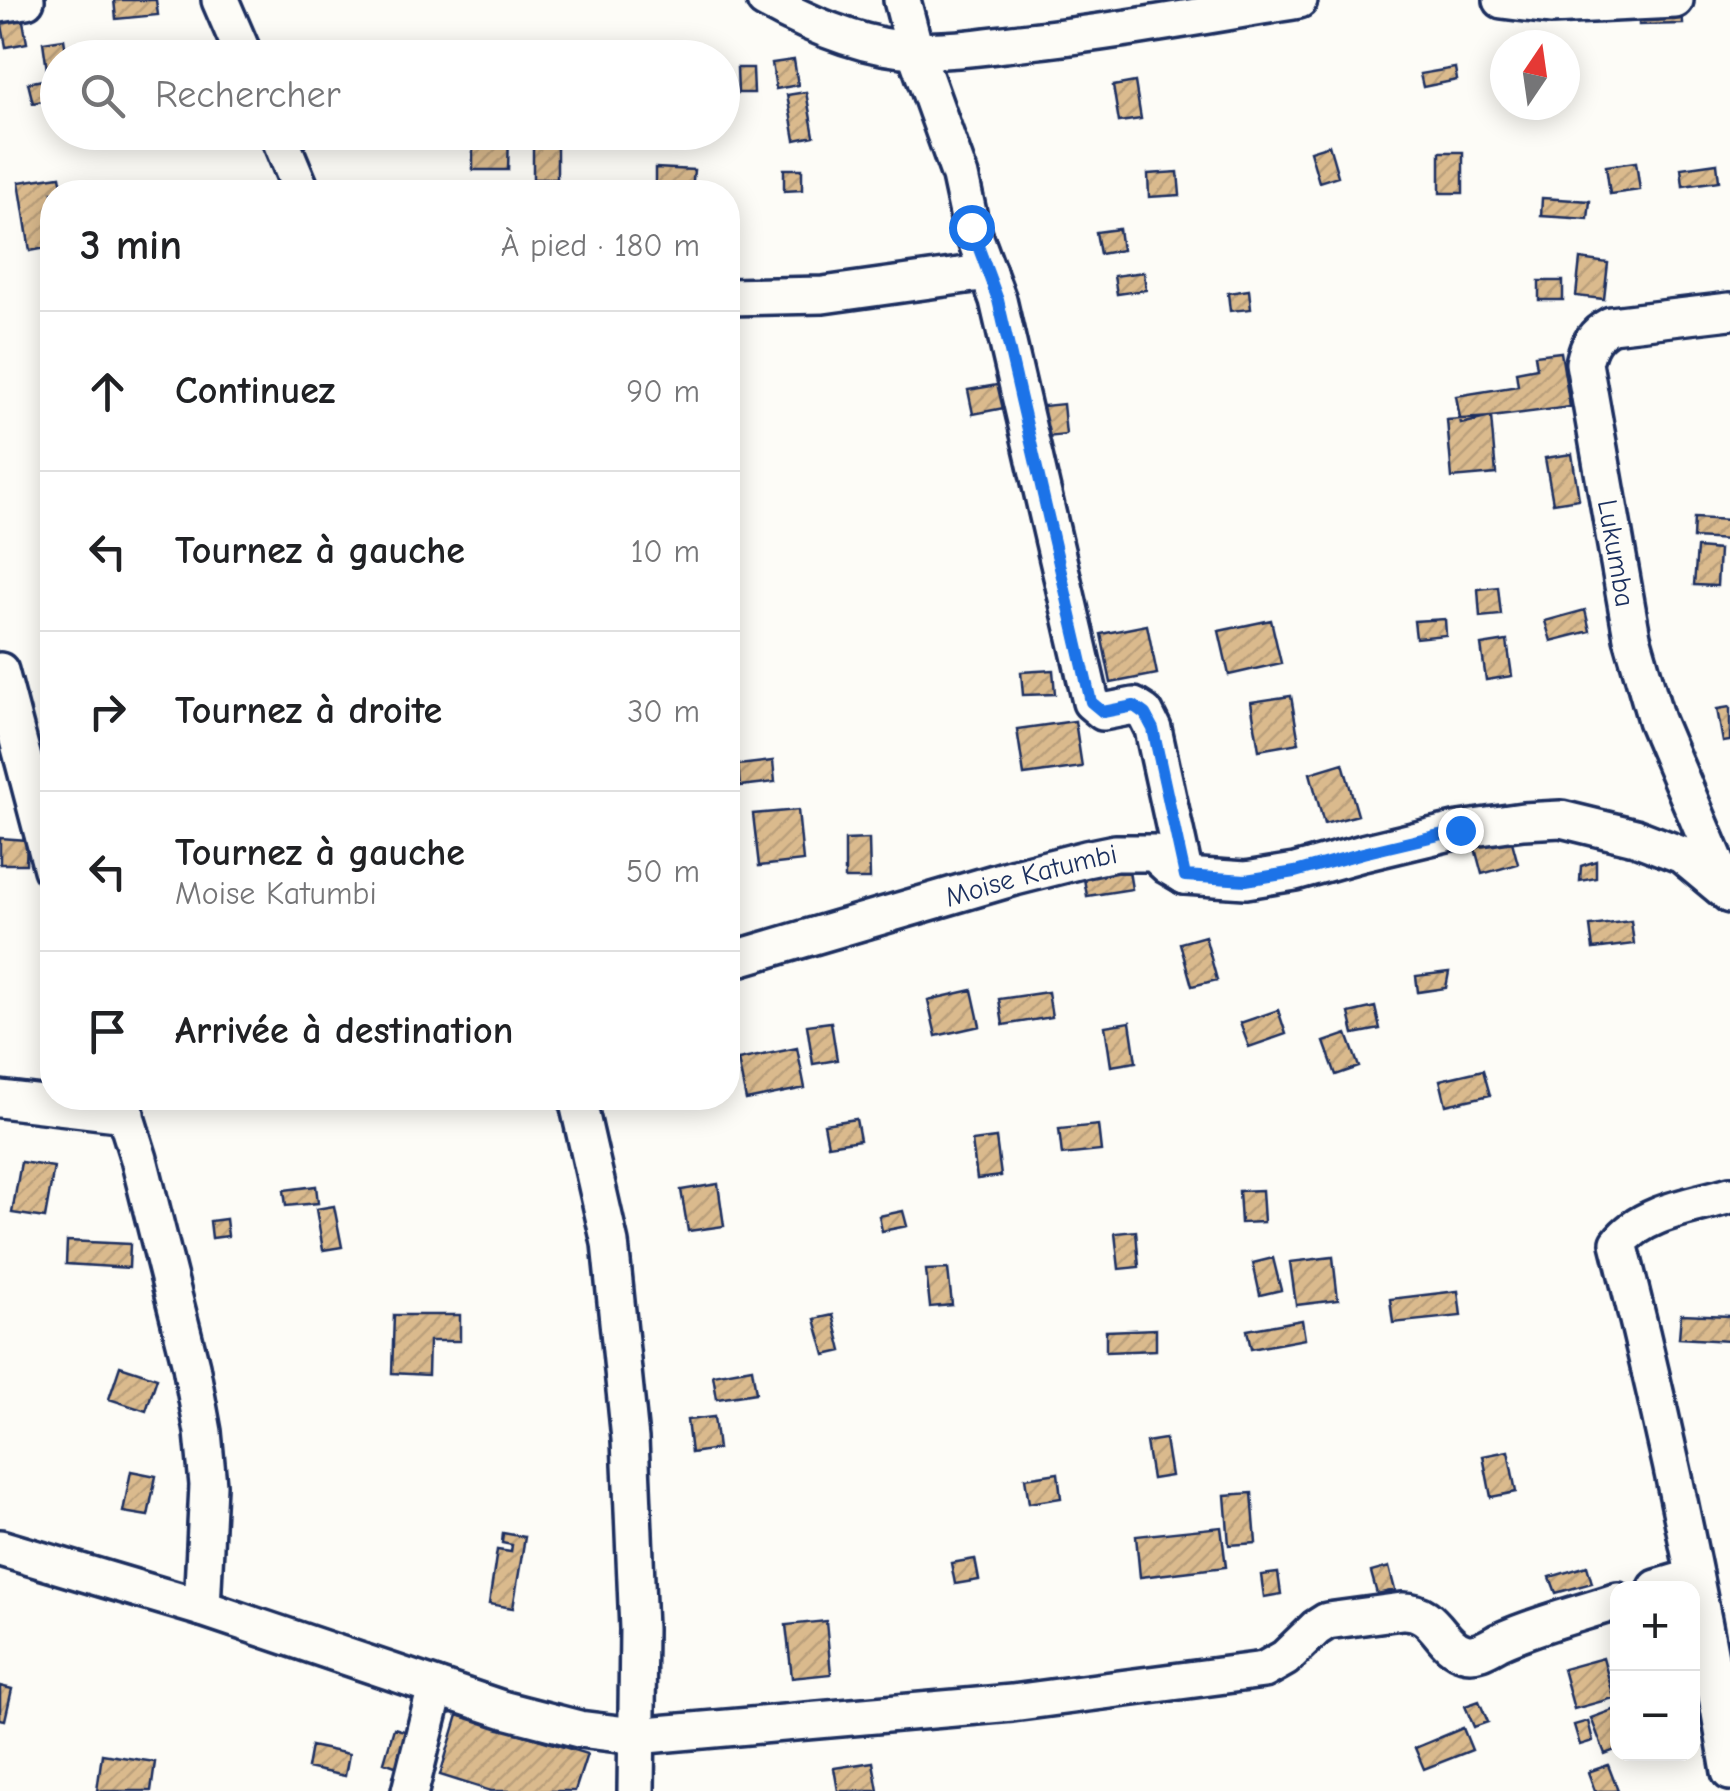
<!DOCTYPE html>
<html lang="fr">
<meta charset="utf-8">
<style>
:root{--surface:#fff;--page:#f6f6f6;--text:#202124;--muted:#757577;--line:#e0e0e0}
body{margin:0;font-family:"Comic Neue",sans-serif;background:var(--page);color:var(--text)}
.controls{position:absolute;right:30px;bottom:30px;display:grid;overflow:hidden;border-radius:20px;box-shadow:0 5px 25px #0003}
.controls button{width:90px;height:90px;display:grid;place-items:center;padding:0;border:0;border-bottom:2px solid var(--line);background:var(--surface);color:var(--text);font:50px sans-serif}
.compass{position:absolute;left:1490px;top:30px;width:90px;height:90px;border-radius:50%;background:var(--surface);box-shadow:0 5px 25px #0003;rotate:13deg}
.stop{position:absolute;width:30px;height:30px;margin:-22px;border:8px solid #1a73e8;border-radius:50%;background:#fff}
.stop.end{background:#1a73e8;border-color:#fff;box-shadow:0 2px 10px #0008}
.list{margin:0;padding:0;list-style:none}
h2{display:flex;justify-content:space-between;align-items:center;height:130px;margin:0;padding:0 40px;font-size:42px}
h2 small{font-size:32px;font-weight:400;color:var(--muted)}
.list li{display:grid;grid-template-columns:65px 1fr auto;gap:30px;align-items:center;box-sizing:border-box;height:160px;padding:0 40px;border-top:2px solid var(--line)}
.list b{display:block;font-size:38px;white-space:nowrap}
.list p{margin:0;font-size:32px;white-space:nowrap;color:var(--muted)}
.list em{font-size:32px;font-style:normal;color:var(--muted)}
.icon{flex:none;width:55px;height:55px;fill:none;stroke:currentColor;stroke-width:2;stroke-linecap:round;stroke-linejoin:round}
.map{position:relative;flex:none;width:1730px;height:1791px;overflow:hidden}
.search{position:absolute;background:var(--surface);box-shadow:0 5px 25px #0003;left:40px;top:40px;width:700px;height:110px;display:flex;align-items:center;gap:25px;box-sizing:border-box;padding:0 35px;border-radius:55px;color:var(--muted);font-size:38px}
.panel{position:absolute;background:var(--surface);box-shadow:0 5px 25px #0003;left:40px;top:180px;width:700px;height:930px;border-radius:40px}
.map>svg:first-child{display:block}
.building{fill:url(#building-hatch);stroke:#1b2f5e;stroke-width:2.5}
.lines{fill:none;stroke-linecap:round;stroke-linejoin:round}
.street-casing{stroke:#1b2f5e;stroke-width:42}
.street{stroke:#fdfcf7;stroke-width:35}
.route{stroke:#1a73e8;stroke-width:12}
.labels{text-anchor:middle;stroke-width:8;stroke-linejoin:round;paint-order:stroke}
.street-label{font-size:28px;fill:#1b2f5e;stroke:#fdfcf7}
</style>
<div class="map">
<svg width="1730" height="1791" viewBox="0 0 1730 1791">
<defs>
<pattern id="building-hatch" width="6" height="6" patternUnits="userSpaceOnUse" patternTransform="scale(2.5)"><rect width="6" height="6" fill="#daba8d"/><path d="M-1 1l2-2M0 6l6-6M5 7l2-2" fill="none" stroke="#baa07c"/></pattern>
</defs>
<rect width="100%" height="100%" fill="#fdfcf7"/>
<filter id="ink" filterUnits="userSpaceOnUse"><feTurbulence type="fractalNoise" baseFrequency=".01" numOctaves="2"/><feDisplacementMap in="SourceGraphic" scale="20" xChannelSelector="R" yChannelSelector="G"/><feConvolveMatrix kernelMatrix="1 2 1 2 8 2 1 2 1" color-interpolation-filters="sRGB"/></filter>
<g filter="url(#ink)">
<path class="building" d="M114 0H156L158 15 116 19Z
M20 4 27 43 6 47 0 14Z
M1682 7 1683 24 1639 25V9Z
M64 39 67 58H58V83L49 84 43 42Z
M794 60 798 85 776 89 772 63Z
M737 68H753L754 93H738Z
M1455 68 1457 80 1423 87 1420 74Z
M42 80 47 100 33 103 28 83Z
M1135 82 1141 119 1119 122 1113 86Z
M806 92 814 136 795 140 787 95Z
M473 135H509L508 170H473Z
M533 144H557V179H533Z
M1329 145 1338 176 1319 182 1310 151Z
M1440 152H1463V193H1440Z
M1636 162 1640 190 1610 194 1606 166Z
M1717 163 1719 181 1683 186 1681 168Z
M655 168 694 170 692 190 655 188Z
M784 169H802V190L784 191Z
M1178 172 1180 195 1149 197 1148 174Z
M60 176 63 192H52V247L30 251 19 182Z
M1542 198 1590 201 1588 219 1541 216Z
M1119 229 1122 250 1100 254 1096 232Z
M1580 259 1608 263 1604 299 1576 296Z
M1144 272 1146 290 1117 294 1114 276Z
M1539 281H1563V300H1539Z
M1249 290 1251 309 1230 311 1228 293Z
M1561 352 1570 407 1491 417 1461 424 1456 396 1518 386 1516 372 1537 368 1535 355Z
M1009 383 1014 406 973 414 968 390Z
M1063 404 1066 435 1047 437 1043 406Z
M1491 417 1496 474 1452 478 1447 420Z
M1572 454 1579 499 1553 503 1545 458Z
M1694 518 1730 520V540L1693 538Z
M1697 548 1719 550 1717 586 1694 585Z
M1498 587 1501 615 1480 617 1478 589Z
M1585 610 1590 631 1551 641 1545 621Z
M1445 619 1446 635 1416 638 1414 621Z
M1271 620 1281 663 1229 675 1219 631Z
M1147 625 1157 674 1111 683 1101 634Z
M1507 641 1512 676 1486 680 1481 645Z
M1053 670 1055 694 1023 695 1021 672Z
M1291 696 1299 743 1259 750 1251 702Z
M1730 707V741L1723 742 1717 709Z
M1075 721 1082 767 1024 775 1017 729Z
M773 761 775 782 740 786 738 765Z
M1343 763 1358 815 1324 824 1310 773Z
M798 810 803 861 759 866 753 814Z
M0 838 27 840 26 864H0Z
M1511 838 1518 864 1482 874 1475 848Z
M869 839 870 879H845V840Z
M1596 861V878L1580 881 1581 866Z
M1128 865 1132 889 1087 896 1083 873Z
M1631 921 1634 944 1593 949 1590 926Z
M1205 936 1217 980 1192 986 1180 943Z
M1449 972 1446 988 1418 992 1416 976Z
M972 990 980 1026 936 1036 928 1000Z
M1048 992 1052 1017 1003 1025 999 999Z
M1375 1007 1380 1029 1354 1034 1349 1013Z
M1278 1010 1286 1034 1249 1047 1240 1023Z
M831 1022 837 1060 813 1064 807 1025Z
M1130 1022 1136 1062 1111 1066 1105 1026Z
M1347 1034 1359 1067 1336 1075 1324 1042Z
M797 1048 805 1088 746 1100 738 1060Z
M1483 1070 1490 1095 1446 1105 1440 1080Z
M856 1119 860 1140 828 1145 824 1124Z
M1098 1125 1101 1151 1062 1155 1059 1129Z
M996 1138 1001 1176 977 1179 972 1141Z
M21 1162 54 1167 45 1218 12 1213Z
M718 1184 724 1226 688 1231 681 1190Z
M316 1186 318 1203 286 1206 284 1190Z
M1262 1190 1264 1222 1241 1223 1239 1191Z
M334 1206 342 1247 323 1250 316 1209Z
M903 1211 907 1226 882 1231 879 1216Z
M226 1219 228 1236 212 1238 210 1221Z
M1136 1231 1139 1267 1119 1269 1115 1233Z
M67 1241 130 1244 129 1268 66 1264Z
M1333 1257 1338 1300 1296 1305 1290 1262Z
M1273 1258 1281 1290 1260 1295 1253 1263Z
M948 1269 952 1305 930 1307 926 1270Z
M1458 1291 1461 1316 1393 1323 1390 1299Z
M1681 1314 1730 1316 1729 1341 1679 1338Z
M394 1315H460V1341H429L428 1375 392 1373Z
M833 1315 842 1351 825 1355 815 1319Z
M1302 1320 1305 1339 1251 1349 1247 1330Z
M1156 1329V1350L1106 1352V1331Z
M120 1366 157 1378 146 1411 109 1399Z
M752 1368 756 1393 717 1399 713 1375Z
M714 1417 718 1449 691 1453 687 1420Z
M1165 1439 1171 1476 1152 1479 1146 1442Z
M1508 1451 1516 1492 1491 1497 1483 1456Z
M131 1471 156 1476 148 1516 123 1512Z
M1058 1473 1061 1498 1029 1503 1025 1478Z
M1252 1493 1256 1543 1229 1545 1225 1495Z
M1221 1527 1226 1567 1140 1577 1136 1536Z
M503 1533 525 1537 513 1608 489 1604 497 1550 511 1552 512 1545 502 1543Z
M975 1559 979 1580 955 1584 951 1563Z
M1587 1566 1592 1583 1556 1593 1550 1577Z
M1389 1567 1395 1590 1377 1594 1371 1572Z
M1278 1573 1281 1594 1264 1597 1261 1575Z
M826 1621 831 1674 792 1678 786 1625Z
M1603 1658 1614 1698 1574 1709 1563 1669Z
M0 1686 12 1689 5 1720 0 1719Z
M1479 1701 1488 1722 1474 1727 1465 1706Z
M1618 1708V1749L1605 1754 1591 1718Z
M458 1715 587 1754 575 1791H491L440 1775Z
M1588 1721 1593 1741 1580 1745 1574 1725Z
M394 1728 408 1732 398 1767 384 1762Z
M1463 1728 1472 1750 1424 1769 1415 1748Z
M311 1746 349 1754 345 1776 307 1768Z
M102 1754 155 1762 151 1791H97Z
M873 1762 878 1791H838L834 1768Z
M1608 1765 1618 1791H1595L1588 1772Z"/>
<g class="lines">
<defs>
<g id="street">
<path d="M220 0 245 58"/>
<path d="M765 0C810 25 863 48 915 50 950 52 986 46 1021 42 1115 32 1207 15 1299 0"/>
<path d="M902 0 915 50 960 176 971 227 998 300 1091 702 1103 712 1134 706 1145 713 1153 729 1185 876"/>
<path d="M1502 0 1550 6 1675 0"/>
<path d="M0 4 26 0"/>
<path d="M277 132 302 192"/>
<path d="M728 297 823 295 988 272"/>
<path d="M0 671 52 869"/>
<path d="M1728 890 1656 720 1632 637 1584 363C1588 345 1594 334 1611 325L1730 311"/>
<path id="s1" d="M728 961 1015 877 1086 859 1115 853H1154L1168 866 1185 876 1246 880 1295 872 1363 853 1459 830 1523 821 1561 819 1635 837 1682 855 1730 895"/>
<path d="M120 1098 139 1159 191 1366 203 1432 208 1485 202 1608"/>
<path d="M577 1098 610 1243 630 1439 638 1629 636 1791"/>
<path d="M0 1099 126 1114"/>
<path d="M1730 1195C1694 1206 1642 1212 1619 1243 1663 1417 1701 1594 1730 1772"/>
<path d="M0 1548 202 1608 505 1710 579 1729 635 1736 1012 1703 1264 1670 1285 1658 1316 1628 1327 1621 1402 1611C1437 1610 1439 1646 1464 1652 1476 1656 1489 1647 1500 1641 1537 1624 1579 1614 1618 1601"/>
<path d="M1657 1588 1694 1577"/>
<path d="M410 1791 436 1687"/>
</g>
</defs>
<use href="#street" class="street-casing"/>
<use href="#street" class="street"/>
</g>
</g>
<g class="lines" filter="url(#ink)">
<path class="route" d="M971 227 998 300 1091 702 1103 712 1134 706 1145 714 1153 729 1185 876 1246 880 1295 872 1363 853 1460 830"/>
</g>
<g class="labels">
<g class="street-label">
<text transform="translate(1617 553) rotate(80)" y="10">Lukumba</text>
<text dy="10" stroke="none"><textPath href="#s1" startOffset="315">Moise Katumbi</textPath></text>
</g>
</g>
</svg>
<div class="controls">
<button>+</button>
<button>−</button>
</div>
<svg class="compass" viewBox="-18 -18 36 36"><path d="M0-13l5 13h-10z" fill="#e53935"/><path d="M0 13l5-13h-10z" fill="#757577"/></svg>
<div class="stop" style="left:971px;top:227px"></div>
<div class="stop end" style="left:1460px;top:830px"></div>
<div class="search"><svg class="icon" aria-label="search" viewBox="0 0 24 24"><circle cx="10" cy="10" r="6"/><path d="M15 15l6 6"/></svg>Rechercher</div>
<section class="panel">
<h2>3 min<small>À pied · 180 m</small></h2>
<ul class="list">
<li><svg class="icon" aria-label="ahead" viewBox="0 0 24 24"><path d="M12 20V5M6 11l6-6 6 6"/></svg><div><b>Continuez</b></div><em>90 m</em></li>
<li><svg class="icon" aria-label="left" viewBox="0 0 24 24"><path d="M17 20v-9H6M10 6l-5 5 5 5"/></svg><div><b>Tournez à gauche</b></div><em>10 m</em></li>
<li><svg class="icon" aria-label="right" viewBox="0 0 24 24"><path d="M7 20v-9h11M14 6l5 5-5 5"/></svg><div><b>Tournez à droite</b></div><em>30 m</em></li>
<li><svg class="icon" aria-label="left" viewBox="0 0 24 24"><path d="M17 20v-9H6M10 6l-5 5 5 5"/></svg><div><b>Tournez à gauche</b><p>Moise Katumbi</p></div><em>50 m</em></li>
<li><svg class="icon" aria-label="arrive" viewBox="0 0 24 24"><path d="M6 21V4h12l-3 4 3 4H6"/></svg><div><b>Arrivée à destination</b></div></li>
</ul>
</section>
</div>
